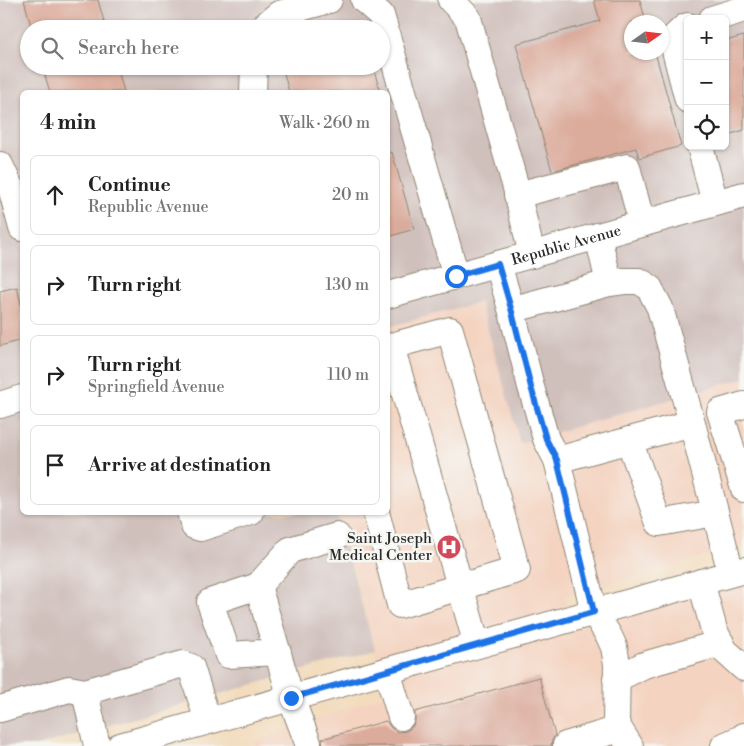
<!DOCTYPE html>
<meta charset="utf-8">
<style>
:root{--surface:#fff;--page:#f6f6f6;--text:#222;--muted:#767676;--line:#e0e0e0}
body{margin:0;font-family:"Libre Bodoni",serif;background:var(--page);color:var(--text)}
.controls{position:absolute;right:15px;top:15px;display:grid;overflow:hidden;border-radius:8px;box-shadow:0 1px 4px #0004}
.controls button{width:45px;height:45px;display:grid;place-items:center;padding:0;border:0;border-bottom:1px solid var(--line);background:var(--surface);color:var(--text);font:25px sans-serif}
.compass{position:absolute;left:624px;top:15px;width:45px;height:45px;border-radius:50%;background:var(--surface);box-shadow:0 1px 4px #0004;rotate:76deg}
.stop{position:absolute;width:15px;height:15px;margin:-11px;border:4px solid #1a73e8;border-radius:50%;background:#fff}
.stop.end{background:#1a73e8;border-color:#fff;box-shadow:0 1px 5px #0008}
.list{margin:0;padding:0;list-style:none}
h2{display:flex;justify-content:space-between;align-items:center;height:65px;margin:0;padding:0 20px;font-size:21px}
h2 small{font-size:16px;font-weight:400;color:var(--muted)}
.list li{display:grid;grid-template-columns:32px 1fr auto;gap:15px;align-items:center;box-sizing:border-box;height:80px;margin:0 10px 10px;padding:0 10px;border:1px solid var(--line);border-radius:8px}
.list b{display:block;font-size:19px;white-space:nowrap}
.list p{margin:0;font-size:16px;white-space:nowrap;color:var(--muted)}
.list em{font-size:16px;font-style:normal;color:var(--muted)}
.icon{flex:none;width:28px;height:28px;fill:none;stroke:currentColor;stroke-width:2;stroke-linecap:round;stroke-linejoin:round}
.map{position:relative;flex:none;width:744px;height:746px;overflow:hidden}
.search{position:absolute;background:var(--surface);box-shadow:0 1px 4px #0004;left:20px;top:20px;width:370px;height:55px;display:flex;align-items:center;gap:12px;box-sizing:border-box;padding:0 18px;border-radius:28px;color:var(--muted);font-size:19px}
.panel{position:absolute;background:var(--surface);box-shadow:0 1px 4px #0004;left:20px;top:90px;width:370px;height:425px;border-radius:8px}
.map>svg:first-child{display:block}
.built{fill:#f4d3c0}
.industrial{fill:#d0c0bc;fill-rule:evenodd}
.building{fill:#dbab9b}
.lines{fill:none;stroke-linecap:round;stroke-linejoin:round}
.minor-casing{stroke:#8f8474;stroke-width:28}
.minor{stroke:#fff;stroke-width:26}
.route{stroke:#1a73e8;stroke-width:6}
.labels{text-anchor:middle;stroke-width:5;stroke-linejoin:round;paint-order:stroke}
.street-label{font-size:15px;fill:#2b2b2b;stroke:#f6f6f2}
.poi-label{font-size:15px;fill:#2b2b2b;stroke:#f6f6f2;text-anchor:end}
</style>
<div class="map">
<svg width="744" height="746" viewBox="0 0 744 746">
<rect width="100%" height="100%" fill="#f6f6f2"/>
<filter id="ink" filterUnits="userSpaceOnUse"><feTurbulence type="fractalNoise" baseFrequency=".02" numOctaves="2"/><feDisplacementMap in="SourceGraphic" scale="10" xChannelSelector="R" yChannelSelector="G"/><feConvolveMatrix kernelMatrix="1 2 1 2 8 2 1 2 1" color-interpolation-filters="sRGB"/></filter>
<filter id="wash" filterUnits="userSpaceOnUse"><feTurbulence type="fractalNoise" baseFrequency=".0096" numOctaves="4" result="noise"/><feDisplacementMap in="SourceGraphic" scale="20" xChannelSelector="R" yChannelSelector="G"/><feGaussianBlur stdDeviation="1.12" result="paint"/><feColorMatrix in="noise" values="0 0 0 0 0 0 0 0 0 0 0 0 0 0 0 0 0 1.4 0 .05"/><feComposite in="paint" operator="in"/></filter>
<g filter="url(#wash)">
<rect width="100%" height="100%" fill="#f3dcbd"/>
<path class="built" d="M480 302 520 443 744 378V545L564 596 573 629 744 582V746H255L254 742 387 694 339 513 388 512V326Z"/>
<path class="industrial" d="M0 0H744V378L520 443 480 302 388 327V92H22V512L336 513 375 650 36 746H0ZM688 19H725V146H688ZM632 22H662V52H632ZM29 29H381V66H29Z"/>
<g id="blocks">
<path class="building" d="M24 0H98L106 29H32Z
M594 0H640L646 22H632V52H655L681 146 639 158 636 148 552 171 516 44 600 21Z
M744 36V130L728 135 725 127V41Z
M42 66H117L124 92H50Z
M282 66H373L380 92H289Z
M392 152 414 229 388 237V153Z
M17 287 22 308V340L0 346V291Z
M539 677 555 735 552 741 551 746H323L322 739 386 721 391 728 398 732 406 731 412 727 415 721V712Z"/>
</g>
</g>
<g filter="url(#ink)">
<use href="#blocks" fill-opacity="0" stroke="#8f8474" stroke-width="1"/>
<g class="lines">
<defs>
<g id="minor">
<path d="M364 0 381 15 456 276"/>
<path d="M451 0 468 18 516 188 532 255"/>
<path d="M712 19 744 9"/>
<path d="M688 26 685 27 672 39 688 100"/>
<path d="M261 29 279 14 329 0"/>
<path d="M253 92 254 66"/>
<path d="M700 146 715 203"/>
<path d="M0 165 12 191 22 228"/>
<path d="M517 195 627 167 642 224"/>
<path d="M598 236 609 283"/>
<path d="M498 264 512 312"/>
<path id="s1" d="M388 295 744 195"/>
<path d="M0 405 22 398"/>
<path d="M744 405 720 412 744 489"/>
<path d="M629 440 659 523 715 513"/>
<path d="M557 460 546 439 531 387 512 312 518 308 609 283 625 281H639L649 287 660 308 692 423"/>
<path d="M190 512 194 526 200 528 251 512"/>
<path d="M376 512 400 605 517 570 450 330 391 346C420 446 448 545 477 645"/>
<path d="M701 582 714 630 725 651 744 668"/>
<path d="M258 586 290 550 337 536"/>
<path d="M278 652 228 655 210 602 258 586 291 698 308 743"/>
<path d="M387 671 401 717"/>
<path d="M616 679 644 665 721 643"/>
<path d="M0 709 69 689 85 692"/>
<path d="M566 745 619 729"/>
<path d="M97 746 85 692 183 664 191 667 208 721"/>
<path d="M120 746 744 570"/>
<path d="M630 746 616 724 617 664 614 647 609 636 594 612 557 460 692 423 731 573"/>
<path d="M724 746 742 738 744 736"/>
</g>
</defs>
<use href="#minor" class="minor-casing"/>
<use href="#minor" class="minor"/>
</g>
</g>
<g class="lines" filter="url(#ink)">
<path class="route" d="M291 698 594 612 557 460 546 439 531 387 512 312 498 264 456 276"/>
</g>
<defs>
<symbol id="hospital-disc" viewBox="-11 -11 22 22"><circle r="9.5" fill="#d1495b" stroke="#f6f6f2"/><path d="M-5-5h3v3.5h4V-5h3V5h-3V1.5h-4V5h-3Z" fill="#fff"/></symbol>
</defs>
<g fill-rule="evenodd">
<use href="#hospital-disc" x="435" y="533" width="28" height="28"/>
</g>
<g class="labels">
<g class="street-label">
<text dy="5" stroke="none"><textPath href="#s1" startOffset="185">Republic Avenue</textPath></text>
</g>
<g class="poi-label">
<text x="432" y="543">Saint Joseph<tspan x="432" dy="17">Medical Center</tspan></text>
</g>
</g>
</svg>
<div class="controls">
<button>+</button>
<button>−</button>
<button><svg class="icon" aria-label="locate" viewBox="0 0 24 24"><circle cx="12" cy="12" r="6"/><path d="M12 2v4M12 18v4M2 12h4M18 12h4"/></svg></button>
</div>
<svg class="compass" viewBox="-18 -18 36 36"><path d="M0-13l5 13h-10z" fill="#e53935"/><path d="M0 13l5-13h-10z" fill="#767676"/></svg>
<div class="stop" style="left:456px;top:276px"></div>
<div class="stop end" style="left:291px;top:698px"></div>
<div class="search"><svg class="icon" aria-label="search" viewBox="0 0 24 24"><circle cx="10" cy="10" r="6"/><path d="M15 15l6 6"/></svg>Search here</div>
<section class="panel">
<h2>4 min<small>Walk · 260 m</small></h2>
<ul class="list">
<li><svg class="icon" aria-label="ahead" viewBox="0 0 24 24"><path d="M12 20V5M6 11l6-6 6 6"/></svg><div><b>Continue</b><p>Republic Avenue</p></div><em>20 m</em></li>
<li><svg class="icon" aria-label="right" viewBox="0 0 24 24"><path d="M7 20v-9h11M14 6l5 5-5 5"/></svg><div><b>Turn right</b></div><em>130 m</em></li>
<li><svg class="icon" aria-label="right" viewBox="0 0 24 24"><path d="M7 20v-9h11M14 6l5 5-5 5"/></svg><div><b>Turn right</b><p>Springfield Avenue</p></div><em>110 m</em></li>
<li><svg class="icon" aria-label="arrive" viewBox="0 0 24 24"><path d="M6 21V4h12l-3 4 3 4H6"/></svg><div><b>Arrive at destination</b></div></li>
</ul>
</section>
</div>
